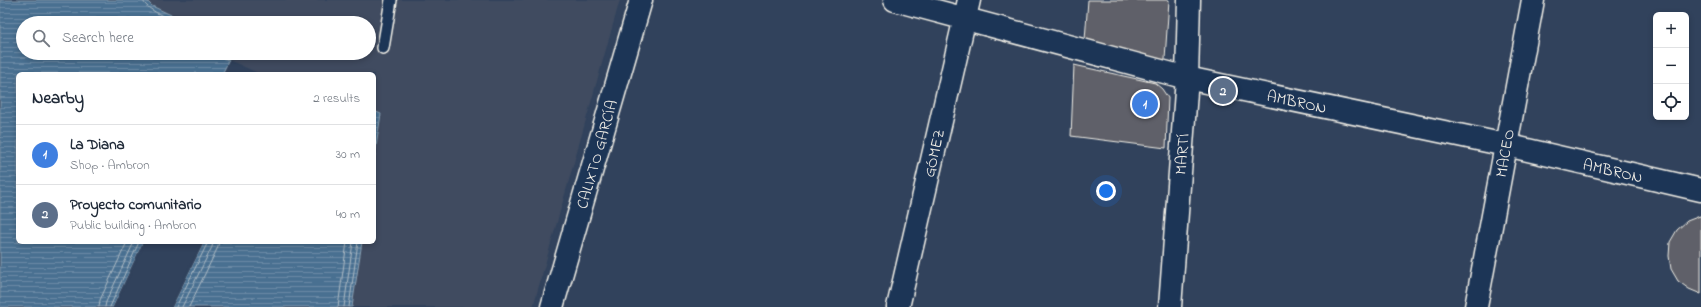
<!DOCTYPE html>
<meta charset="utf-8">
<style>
:root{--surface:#fff;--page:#f2f2f3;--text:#1f2937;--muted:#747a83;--line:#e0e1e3;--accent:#84754c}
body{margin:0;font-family:"Indie Flower",sans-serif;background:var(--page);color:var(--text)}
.controls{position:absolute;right:12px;top:12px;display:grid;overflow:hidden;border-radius:6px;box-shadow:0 2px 6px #0003}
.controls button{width:36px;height:36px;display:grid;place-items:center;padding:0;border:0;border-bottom:1px solid var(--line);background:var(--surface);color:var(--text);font:20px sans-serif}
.you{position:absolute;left:1106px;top:191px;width:14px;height:14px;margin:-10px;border:3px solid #fff;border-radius:50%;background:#1a73e8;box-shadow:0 0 0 6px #1a73e833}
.badge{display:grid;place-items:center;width:26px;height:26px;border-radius:50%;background:var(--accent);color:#fff;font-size:13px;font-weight:700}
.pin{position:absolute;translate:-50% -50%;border:2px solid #fff;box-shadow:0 1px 4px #0006}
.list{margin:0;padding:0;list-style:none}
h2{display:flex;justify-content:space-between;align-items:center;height:52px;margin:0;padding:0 16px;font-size:17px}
h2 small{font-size:13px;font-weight:400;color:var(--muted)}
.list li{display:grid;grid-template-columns:26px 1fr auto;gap:12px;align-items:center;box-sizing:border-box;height:60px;padding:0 16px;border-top:1px solid var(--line)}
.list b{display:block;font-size:15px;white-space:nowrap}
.list p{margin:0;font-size:13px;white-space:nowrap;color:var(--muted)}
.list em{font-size:13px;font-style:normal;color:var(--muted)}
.icon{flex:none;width:22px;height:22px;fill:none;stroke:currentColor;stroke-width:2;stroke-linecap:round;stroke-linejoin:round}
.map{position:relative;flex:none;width:1701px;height:307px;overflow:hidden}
.search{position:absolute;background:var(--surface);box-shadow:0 2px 6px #0003;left:16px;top:16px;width:360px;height:44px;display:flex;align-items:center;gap:10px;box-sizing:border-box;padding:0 14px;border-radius:22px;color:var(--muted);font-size:15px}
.panel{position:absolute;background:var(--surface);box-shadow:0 2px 6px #0003;left:16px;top:72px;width:360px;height:172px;border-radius:6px}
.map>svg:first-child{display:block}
.built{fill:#3f4b60}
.water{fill:url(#water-rules);stroke:#8da3b4}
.pier{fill:#31425c}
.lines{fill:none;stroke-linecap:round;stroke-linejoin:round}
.shore{stroke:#b0bdc5;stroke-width:1}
.building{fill:#5f6169;stroke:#f4f1e8}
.lane-casing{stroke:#f4f1e8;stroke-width:14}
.street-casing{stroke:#f4f1e8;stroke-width:25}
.secondary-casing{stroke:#f4f1e8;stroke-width:25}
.lane{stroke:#1d3557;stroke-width:11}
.street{stroke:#1d3557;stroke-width:22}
.secondary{stroke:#1d3557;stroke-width:22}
.labels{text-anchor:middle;stroke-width:3;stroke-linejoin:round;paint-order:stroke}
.street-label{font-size:16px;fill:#f4f1e8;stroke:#1d3557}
</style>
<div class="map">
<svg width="1701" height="307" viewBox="0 0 1701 307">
<defs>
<pattern id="water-rules" width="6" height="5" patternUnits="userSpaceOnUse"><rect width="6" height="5" fill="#496f91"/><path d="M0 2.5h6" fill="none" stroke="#6d8ba6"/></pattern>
</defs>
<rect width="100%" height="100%" fill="#31425c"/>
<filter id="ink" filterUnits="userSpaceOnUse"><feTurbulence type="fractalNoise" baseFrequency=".025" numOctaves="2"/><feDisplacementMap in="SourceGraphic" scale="8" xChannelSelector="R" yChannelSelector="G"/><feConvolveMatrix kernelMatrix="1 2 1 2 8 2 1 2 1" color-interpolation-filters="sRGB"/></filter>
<g filter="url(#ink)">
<path class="built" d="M146 0H620L533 307H352L362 242H374V160L381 114 374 111V74H260L229 60 199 53H369V23H188L152 6Z"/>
<path class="water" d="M0 0H146L152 6 188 23H23V53H199L229 60 222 74H18V242H143L113 307H0Z
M374 111 381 114 374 160Z
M204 242H362L352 307H172Z"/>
<path class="pier" d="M143 242H145L115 307H113Z
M202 242H204L172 307H170Z"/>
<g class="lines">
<path class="shore" d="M143 0C145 10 170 19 179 23
M99 307 100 300 127 242
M105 307 106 302 134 242
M110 307 139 242
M176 307 208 242
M182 307 212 247 213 242
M189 307 217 249 219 242
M338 307 347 242
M344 307 353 242
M349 307 358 242"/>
</g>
<path class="building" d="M1088 0H1169L1165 59 1159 62 1085 40Z
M1074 65 1155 83 1162 89 1168 98 1166 148 1071 136Z
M1700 216H1701V294L1689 289 1678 281 1671 269 1669 256 1670 242 1677 230 1687 221Z"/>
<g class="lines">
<defs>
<path id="lane" d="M383 48 391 0"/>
<path id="street" d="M895 0 1187 78 1506 145 1701 190
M552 307 641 0
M898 307 969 0"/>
<path id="secondary" d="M1170 307 1187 78 1189 0
M1476 307 1533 0"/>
</defs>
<use href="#lane" class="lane-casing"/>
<use href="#street" class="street-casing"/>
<use href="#secondary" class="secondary-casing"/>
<use href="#lane" class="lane"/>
<use href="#street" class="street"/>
<use href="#secondary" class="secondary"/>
</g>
</g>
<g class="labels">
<g class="street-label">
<text transform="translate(1297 101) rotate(12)" y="6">AMBRON</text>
<text transform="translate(933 153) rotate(-77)" y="6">GÓMEZ</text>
<text transform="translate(1504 153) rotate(-80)" y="6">MACEO</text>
<text transform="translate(596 154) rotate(-74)" y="6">CALIXTO GARCÍA</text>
<text transform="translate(1181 154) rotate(-86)" y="6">MARTÍ</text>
<text transform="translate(1613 170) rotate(13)" y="6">AMBRON</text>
</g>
</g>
</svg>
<div class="controls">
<button>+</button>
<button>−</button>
<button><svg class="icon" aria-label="locate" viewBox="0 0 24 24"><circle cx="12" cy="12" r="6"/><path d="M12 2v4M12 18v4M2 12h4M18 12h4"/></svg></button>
</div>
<div class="you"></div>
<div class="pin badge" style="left:1145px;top:104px;background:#3f7fe0">1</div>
<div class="pin badge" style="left:1223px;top:91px;background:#5c6f8a">2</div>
<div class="search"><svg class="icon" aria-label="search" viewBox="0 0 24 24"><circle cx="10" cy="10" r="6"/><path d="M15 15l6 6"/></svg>Search here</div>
<section class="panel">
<h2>Nearby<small>2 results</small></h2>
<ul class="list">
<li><span class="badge" style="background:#3f7fe0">1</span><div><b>La Diana</b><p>Shop · Ambron</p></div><em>30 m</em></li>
<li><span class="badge" style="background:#5c6f8a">2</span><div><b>Proyecto comunitario</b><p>Public building · Ambron</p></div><em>40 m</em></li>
</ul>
</section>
</div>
